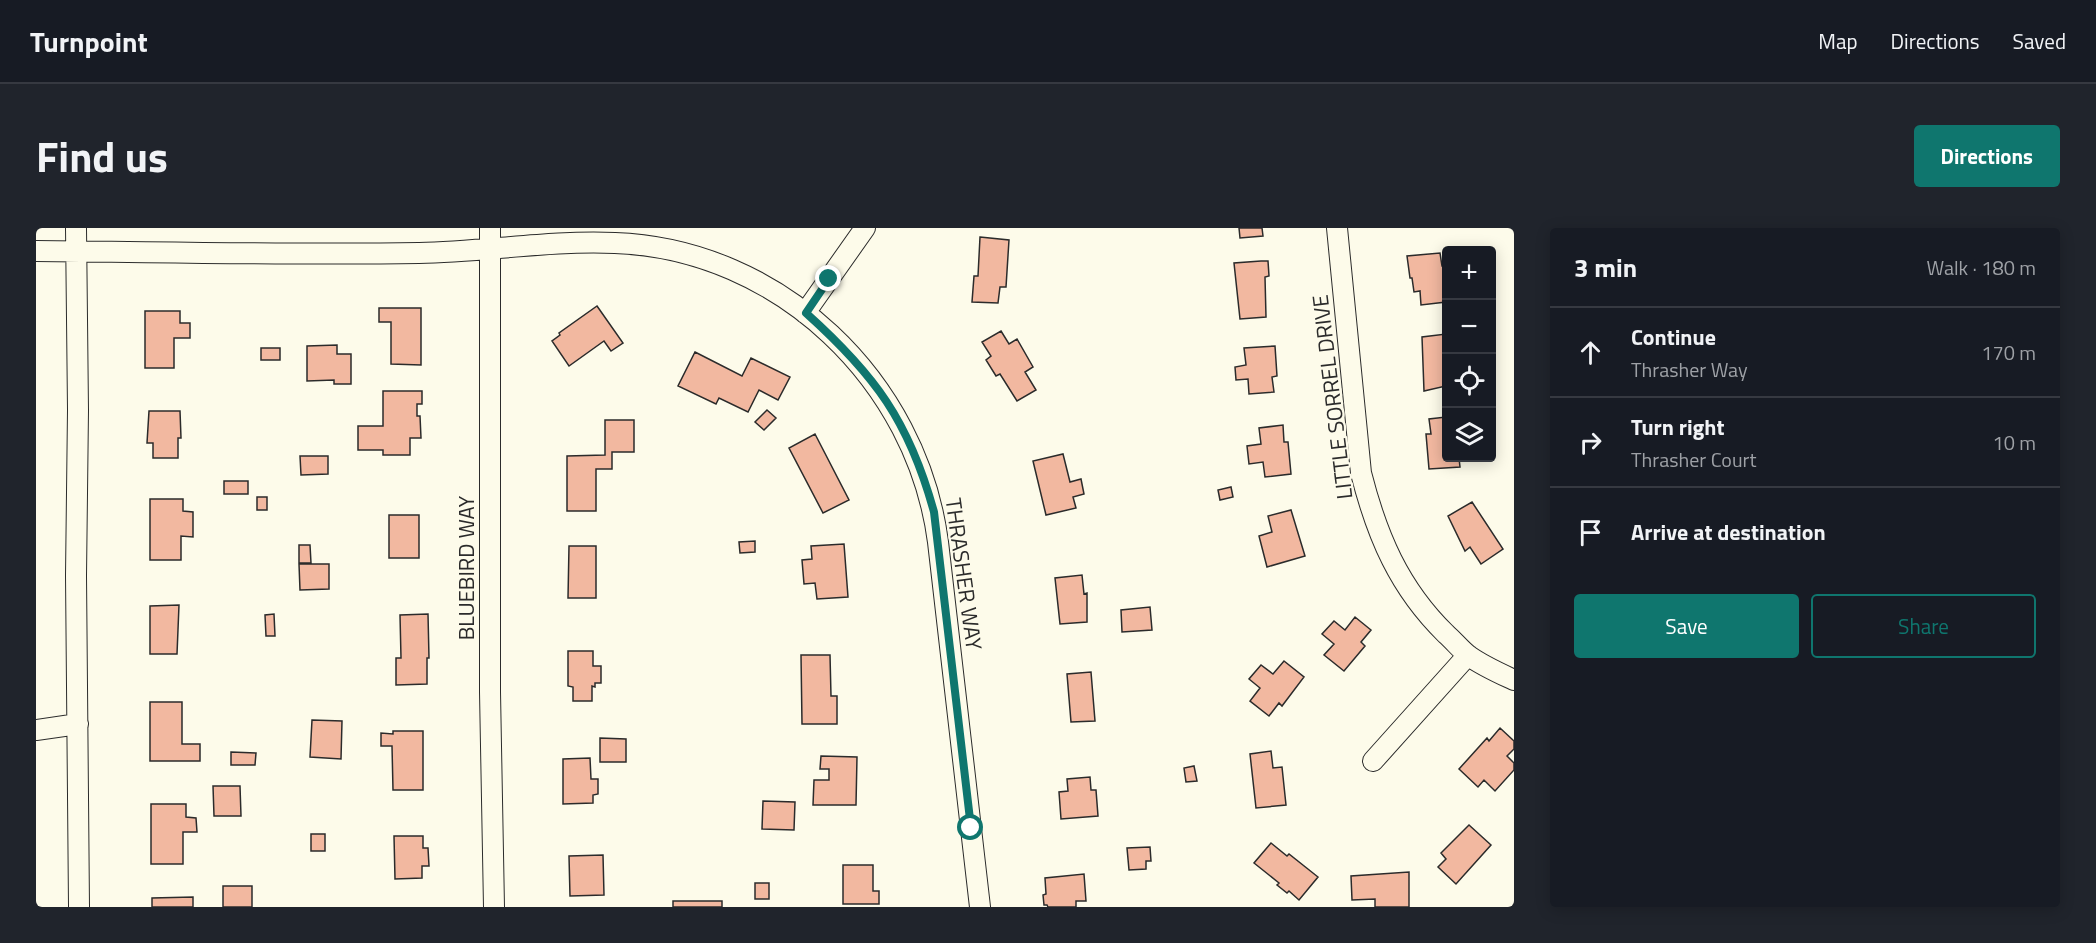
<!DOCTYPE html>
<meta charset="utf-8">
<style>
:root{--surface:#171b24;--page:#20242c;--text:#f1f3f6;--muted:#9ea1a6;--line:#363941;--accent:#0f766e}
body{margin:0;font-family:"Titillium Web",sans-serif;background:var(--page);color:var(--text)}
.controls{position:absolute;right:18px;top:18px;display:grid;overflow:hidden;border-radius:6px;box-shadow:0 3px 15px #0003}
.controls button{width:54px;height:54px;display:grid;place-items:center;padding:0;border:0;border-bottom:2px solid var(--line);background:var(--surface);color:var(--text);font:30px sans-serif}
.stop{position:absolute;width:18px;height:18px;margin:-14px;border:4px solid #0f766e;border-radius:50%;background:#fff}
.stop.end{background:#0f766e;border-color:#fff;box-shadow:0 2px 6px #0008}
.list{margin:0;padding:0;list-style:none}
h2{display:flex;justify-content:space-between;align-items:center;height:78px;margin:0;padding:0 24px;font-size:26px}
h2 small{font-size:20px;font-weight:400;color:var(--muted)}
.list li{display:grid;grid-template-columns:39px 1fr auto;gap:18px;align-items:center;box-sizing:border-box;height:90px;padding:0 24px;border-top:2px solid var(--line)}
.list b{display:block;font-size:22px;white-space:nowrap}
.list p{margin:0;font-size:20px;white-space:nowrap;color:var(--muted)}
.list em{font-size:20px;font-style:normal;color:var(--muted)}
.actions{display:flex;gap:12px;padding:18px 24px}
.actions a{flex:1;padding:14px 0;border:2px solid var(--accent);border-radius:6px;text-align:center;font-size:21px;color:var(--accent)}
.actions .main{background:var(--accent);color:#fff}
.icon{flex:none;width:33px;height:33px;fill:none;stroke:currentColor;stroke-width:2;stroke-linecap:round;stroke-linejoin:round}
.map{position:relative;flex:none;width:1478px;height:679px;overflow:hidden;border-radius:6px}
header{display:flex;align-items:center;gap:36px;box-sizing:border-box;height:84px;padding:0 30px;background:var(--surface);border-bottom:2px solid var(--line)}
header strong{font-size:28px}
nav{display:flex;gap:33px;margin-inline-start:auto;font-size:21px}
.intro{display:flex;align-items:center;justify-content:space-between;box-sizing:border-box;height:144px;padding:0 36px}
h1{margin:0;font-size:42px}
.button{padding:15px 27px;border-radius:6px;background:var(--accent);color:#fff;font-size:21px;font-weight:700}
main{display:flex;gap:36px;padding:0 36px}
aside{flex:1;background:var(--surface);border-radius:6px;box-shadow:0 3px 15px #0003}
.map>svg:first-child{display:block}
.building{fill:#f2b8a0;stroke:#2b2b2b;stroke-width:1.5}
.lines{fill:none;stroke-linecap:round;stroke-linejoin:round}
.minor-casing{stroke:#2b2b2b;stroke-width:22}
.minor{stroke:#fdfbea;stroke-width:20}
.route{stroke:#0f766e;stroke-width:8}
.labels{text-anchor:middle;stroke-width:4.5;stroke-linejoin:round;paint-order:stroke}
.street-label{font-size:22px;fill:#2b2b2b;stroke:#fdfbea}
</style>
<header>
<strong>Turnpoint</strong>
<nav><a>Map</a><a>Directions</a><a>Saved</a></nav>
</header>
<div class="intro"><h1>Find us</h1><a class="button">Directions</a></div>
<main>
<div class="map">
<svg width="1478" height="679" viewBox="0 0 1478 679">
<rect width="100%" height="100%" fill="#fdfbea"/>
<path class="building" d="M1203 0H1226L1227 8 1204 10Z
M944 9 973 12 970 59H964L962 75 936 74 938 48H942Z
M1404 25 1406 38H1410V48L1408 49 1410 74 1385 77 1384 63 1378 64 1376 50H1374L1371 28Z
M1225 33H1232L1233 48 1229 49 1230 89 1204 91 1198 35Z
M561 78 587 115 575 123 568 113 533 138 516 113 524 107 523 105Z
M343 80H385V137L355 136V94H343Z
M109 83H144V95H154V110H138V140H109Z
M965 103 973 116 981 111 997 139 989 144 1000 162 981 173 964 146 960 148 950 132 955 128 946 114Z
M1410 106V158L1388 163 1386 109Z
M301 117V126H315V156H298V152L271 153V118Z
M1239 118 1241 148 1236 149 1238 164 1213 166 1212 151 1200 152 1199 139 1210 137 1208 120Z
M225 120H244V132H225Z
M659 124 706 148 715 130 754 149 742 172 723 162 712 184 683 170 680 176 642 158Z
M347 163H386V176H381V188H384L385 210H374V227H347V222H322V198H347Z
M731 182 740 190 728 202 719 194Z
M113 183H144L145 210H142V230H117V215H111Z
M1410 189V230H1423L1424 239 1393 241 1390 206H1395L1393 191Z
M569 192H598V224H576V241H560V283H531V228L569 227Z
M1247 197 1248 214H1252L1255 246 1229 249 1227 234 1213 236 1211 218 1225 216 1223 200Z
M779 206 813 272 787 285 753 220Z
M1027 226 1034 254 1045 251 1048 266 1037 269 1040 280 1010 287 997 233Z
M264 228H292V246L265 247Z
M188 253H212V266H188Z
M1195 259 1197 269 1184 272 1182 262Z
M221 269H231V282H221Z
M114 271H147V283L157 284V309L145 308V332H114Z
M1436 274 1467 321 1445 336 1434 319 1429 323 1412 288Z
M1255 282 1269 328 1231 339 1223 308 1236 304 1232 288Z
M353 287H383V330H353Z
M719 313V324L704 325 703 314Z
M808 316 812 369 781 371 779 355 768 356 766 332 776 331 775 318Z
M263 317H274L275 335H263Z
M533 318H560V370H532Z
M263 336H293V361L264 362Z
M1046 347 1048 366 1051 365V394L1024 396 1019 350Z
M143 377 141 426H114V378Z
M1114 379 1116 402 1086 404 1085 382Z
M238 386 239 408H230L229 387Z
M392 386 393 430H391V456L360 457V430H365L364 387Z
M1319 389 1335 402 1325 414 1329 418 1308 443 1288 427 1298 416 1286 406 1298 393 1309 402Z
M532 423H557V438H565V455H559V459L556 458V473H537V459L532 458Z
M765 427H794L795 468H801V496H766Z
M1248 433 1268 449 1246 478 1243 475 1233 488 1214 473 1224 460 1213 451 1225 437 1237 446Z
M1055 444 1059 493 1035 494 1031 446Z
M114 474H146V516H164V533H114Z
M276 492 306 493 305 531 274 529Z
M1464 500 1478 513V521L1471 528 1478 535V542L1459 563 1448 552 1442 559 1423 541 1451 510 1453 513Z
M357 503H387V562H357L356 518H345V505L357 506Z
M564 510 590 511V534H564Z
M1235 523 1237 540 1246 539 1250 577 1220 580 1214 526Z
M195 524 220 525 219 537H195Z
M785 528 821 529 820 577H777L778 552H793V541H784Z
M554 530 555 551H562V566L557 567V575L527 576V531Z
M1158 538 1161 553 1150 554 1148 540Z
M1054 549 1055 562H1060L1062 588 1025 591 1023 564 1032 563 1031 551Z
M177 558H204L205 588H178Z
M727 573 759 574 758 602 726 601Z
M115 576H150V589L160 590 161 604H147V636H115Z
M1433 597 1455 617 1420 656 1402 639 1410 631 1405 625Z
M275 606H289V623H275Z
M358 608H387V620H392L393 638H386V650L359 651Z
M1235 615 1251 628 1253 626 1282 649 1263 672 1253 663 1251 665 1241 657 1243 655 1218 635Z
M1114 619 1115 633H1110V641L1093 642 1091 620Z
M567 627 568 667 534 668 533 628Z
M807 637H837V663H843V676H807Z
M1373 644V679H1339V671L1316 672 1315 648Z
M1048 646 1050 673H1040V679H1012L1011 677H1008L1007 667 1010 666 1009 650Z
M719 655H733V671H719Z
M187 658H216V679H187Z
M157 669V679H116V670Z
M637 673H686V679H637Z"/>
<g class="lines">
<defs>
<path id="minor" d="M40 0 42 182 40 348 43 679
M454 0V464L458 679
M1301 0 1325 245C1341 308 1363 360 1410 406 1418 413 1425 422 1433 428 1447 438 1463 445 1478 452
M0 23C128 24 255 27 383 25 448 24 514 12 579 15 744 21 881 153 902 314L944 679
M769 85 829 0
M0 502 42 496
M1337 533 1432 427"/>
</defs>
<use href="#minor" class="minor-casing"/>
<use href="#minor" class="minor"/>
</g>
<g class="lines">
<path class="route" d="M793 51 770 85C839 147 873 193 898 284L935 600"/>
</g>
<g class="labels">
<g class="street-label">
<text transform="translate(1296 169) rotate(-97)" y="8">LITTLE SORREL DRIVE</text>
<text transform="translate(430 340) rotate(-90)" y="8">BLUEBIRD WAY</text>
<text transform="translate(928 346) rotate(82)" y="8">THRASHER WAY</text>
</g>
</g>
</svg>
<div class="controls">
<button>+</button>
<button>−</button>
<button><svg class="icon" aria-label="locate" viewBox="0 0 24 24"><circle cx="12" cy="12" r="6"/><path d="M12 2v4M12 18v4M2 12h4M18 12h4"/></svg></button>
<button><svg class="icon" aria-label="layers" viewBox="0 0 24 24"><path d="M12 4l9 5-9 5-9-5zM3 14l9 5 9-5"/></svg></button>
</div>
<div class="stop" style="left:935px;top:600px"></div>
<div class="stop end" style="left:793px;top:51px"></div>
</div>
<aside>
<h2>3 min<small>Walk · 180 m</small></h2>
<ul class="list">
<li><svg class="icon" aria-label="ahead" viewBox="0 0 24 24"><path d="M12 20V5M6 11l6-6 6 6"/></svg><div><b>Continue</b><p>Thrasher Way</p></div><em>170 m</em></li>
<li><svg class="icon" aria-label="right" viewBox="0 0 24 24"><path d="M7 20v-9h11M14 6l5 5-5 5"/></svg><div><b>Turn right</b><p>Thrasher Court</p></div><em>10 m</em></li>
<li><svg class="icon" aria-label="arrive" viewBox="0 0 24 24"><path d="M6 21V4h12l-3 4 3 4H6"/></svg><div><b>Arrive at destination</b></div></li>
</ul>
<div class="actions"><a class="main">Save</a><a>Share</a></div>
</aside>
</main>
